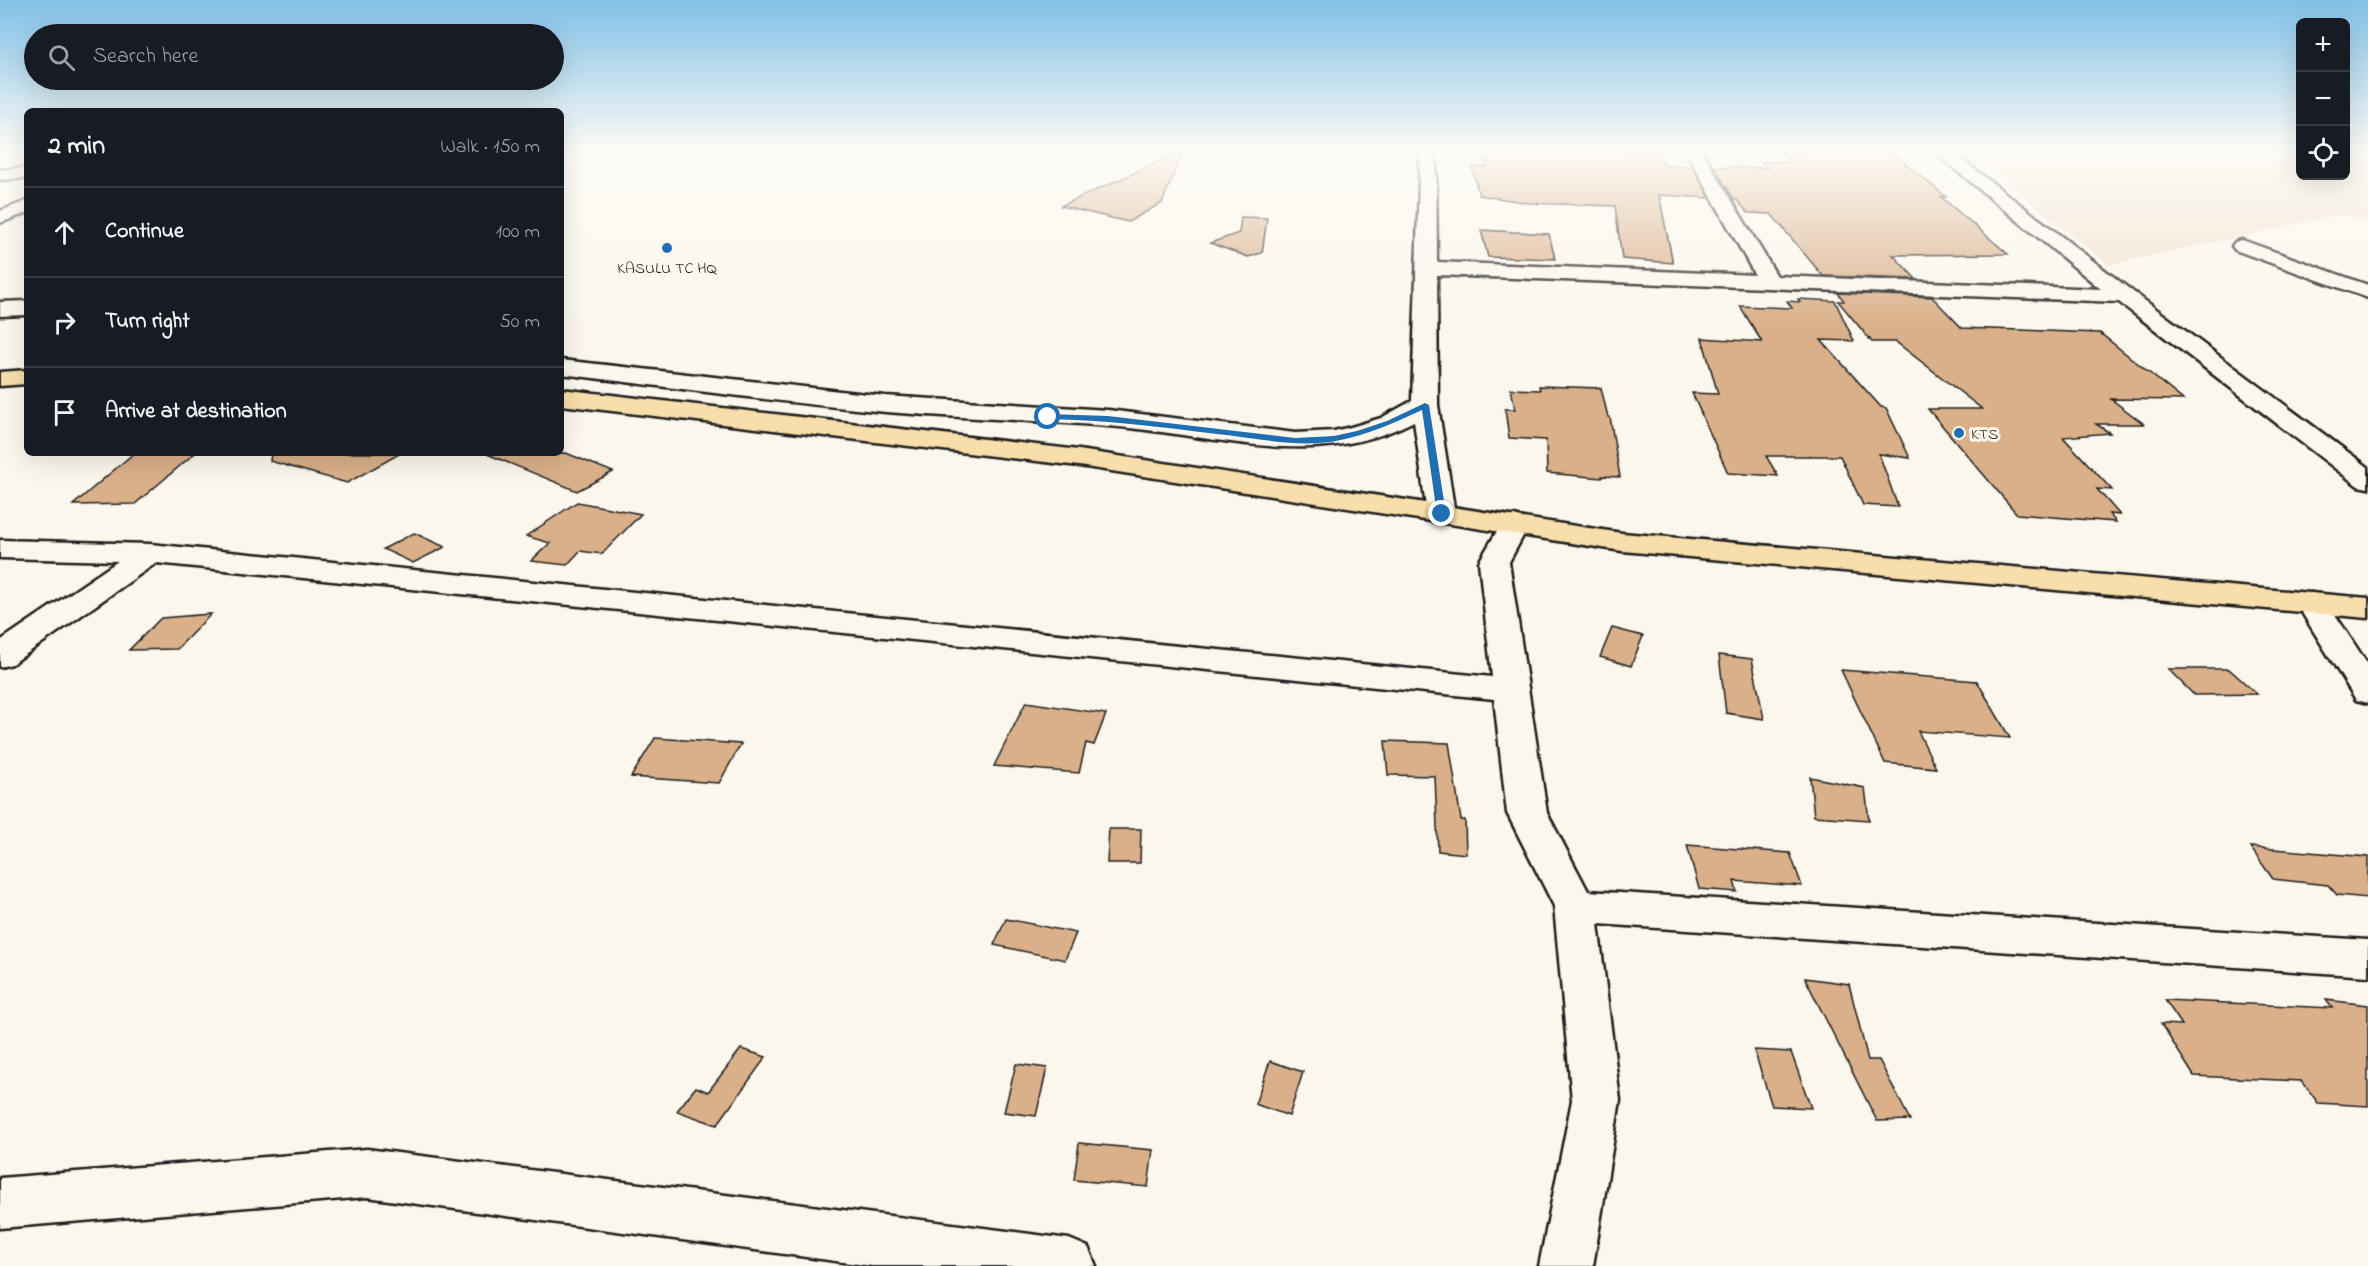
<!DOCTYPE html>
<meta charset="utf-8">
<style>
:root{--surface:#171b24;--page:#242831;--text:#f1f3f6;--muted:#9ea1a6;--line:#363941}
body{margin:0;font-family:"Indie Flower",sans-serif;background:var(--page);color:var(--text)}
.controls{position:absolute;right:18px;top:18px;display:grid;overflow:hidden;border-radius:9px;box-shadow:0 6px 24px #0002}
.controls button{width:54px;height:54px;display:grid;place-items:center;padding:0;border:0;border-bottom:2px solid var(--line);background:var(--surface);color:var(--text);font:30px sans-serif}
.stop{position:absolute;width:18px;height:18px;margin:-14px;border:4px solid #1f6fb2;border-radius:50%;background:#fff}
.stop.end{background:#1f6fb2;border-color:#fff;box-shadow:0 2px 6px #0008}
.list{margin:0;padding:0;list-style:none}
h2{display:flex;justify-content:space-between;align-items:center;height:78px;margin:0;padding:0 24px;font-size:26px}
h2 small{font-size:20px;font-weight:400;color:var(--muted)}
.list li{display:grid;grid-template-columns:39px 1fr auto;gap:18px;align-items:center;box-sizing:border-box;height:90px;padding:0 24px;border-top:2px solid var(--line)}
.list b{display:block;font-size:22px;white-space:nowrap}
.list em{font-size:20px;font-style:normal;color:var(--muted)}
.icon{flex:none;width:33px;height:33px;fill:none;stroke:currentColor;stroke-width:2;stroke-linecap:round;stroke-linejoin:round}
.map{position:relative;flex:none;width:2368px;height:1266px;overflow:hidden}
.search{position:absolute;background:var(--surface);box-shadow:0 6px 24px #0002;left:24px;top:24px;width:540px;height:66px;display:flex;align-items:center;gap:15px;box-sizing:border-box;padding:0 21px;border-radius:33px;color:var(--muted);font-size:22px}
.panel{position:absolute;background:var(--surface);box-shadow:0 6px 24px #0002;left:24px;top:108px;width:540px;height:348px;border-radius:9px}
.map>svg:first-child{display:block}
.built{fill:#f1e2cf}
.building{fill:#d9b08a;stroke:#1c1c1c;stroke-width:1.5}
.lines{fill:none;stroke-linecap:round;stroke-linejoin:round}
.minor-casing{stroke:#1c1c1c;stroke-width:5}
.trunk-casing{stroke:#1c1c1c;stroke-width:5}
.minor{fill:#fbf7ec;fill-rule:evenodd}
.trunk{fill:#f8deab;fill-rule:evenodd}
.route{fill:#1f6fb2}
.poi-dot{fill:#1f6fb2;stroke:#fbf7ec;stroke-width:2}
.labels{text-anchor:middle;stroke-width:6;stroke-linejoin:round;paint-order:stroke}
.far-poi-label{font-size:16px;fill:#1c1c1c;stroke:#fbf7ec}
</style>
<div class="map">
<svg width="2368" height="1266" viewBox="0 0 2368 1266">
<rect width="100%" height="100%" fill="#fbf7ec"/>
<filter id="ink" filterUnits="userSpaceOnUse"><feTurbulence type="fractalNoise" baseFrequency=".0167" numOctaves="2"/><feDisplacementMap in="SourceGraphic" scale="12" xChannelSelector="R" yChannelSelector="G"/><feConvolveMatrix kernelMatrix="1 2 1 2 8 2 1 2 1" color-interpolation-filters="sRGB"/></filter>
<g filter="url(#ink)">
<path class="built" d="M1968 151H2300V176H2346V151H2368V222L2342 214 2109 265Z"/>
<path class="building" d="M1182 151H1183L1162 203 1128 222 1061 206Z
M1481 151H1658L1664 166H1692L1710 198 1659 195 1673 263 1622 259 1615 206 1529 203 1479 195 1472 167H1487Z
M1779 151 1891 152 1946 197H1941L2008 254 1893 255 1916 279 1823 276 1771 214 1748 213 1736 199H1734L1714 167 1767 168 1761 162H1791Z
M1241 217 1267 218 1262 253 1248 257 1210 243 1239 233Z
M1481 230 1549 234 1555 259 1488 257Z
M1838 293 1932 297 1962 328 2100 333 2183 400 2111 399 2144 424H2096L2110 433 2063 437 2112 490 2097 489 2120 515 2109 514 2116 522 2017 514 1928 409H1982L1896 342H1872L1838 301H1844Z
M1798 299 1835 301 1854 341 1821 340 1881 407 1886 408 1910 458 1879 454 1898 507 1863 505 1840 456H1766L1778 476 1728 473 1692 393 1718 394 1702 338 1762 342 1740 306 1792 308 1787 301 1800 302Z
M1539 386 1601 388 1608 417H1610L1620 477 1602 476V478L1547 473 1546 440 1509 438 1505 409H1515L1511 389 1540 390Z
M134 453H195L135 504 73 505Z
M271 453H401L347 483 270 461Z
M566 453 613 472 577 491 487 454Z
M577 502 641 514 602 554 580 551 567 565 531 561 550 543 526 536Z
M414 533 445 547 413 563 383 549Z
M211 614 177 649 129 650 161 618Z
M1612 628 1643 636 1631 666 1600 657Z
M1719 655 1752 659 1764 719 1726 713Z
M2168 669H2229L2257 694 2194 695Z
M1841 670 1977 681 2010 738 1918 731 1936 768 1885 763Z
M1026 702 1106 714 1094 745 1086 743 1079 773 994 766Z
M655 738 741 744 719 783 631 777Z
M1385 741 1449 743 1461 820H1465L1466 854 1438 851 1435 776 1388 775Z
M1810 777 1865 788 1869 820 1814 816Z
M1109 829H1141L1140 863H1107Z
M1687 845 1790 853 1802 886 1734 881 1737 892 1699 889Z
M2250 847 2368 857V898L2337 895 2328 885 2273 879Z
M1006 919 1076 933 1065 960 994 945Z
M1805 978 1849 984 1868 1060H1879L1910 1120 1877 1121Z
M2165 1000 2332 1008 2326 1000 2368 1005V1106L2318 1103 2302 1081 2194 1076 2161 1024 2182 1025Z
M741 1049 766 1057 717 1125 677 1111 696 1087 708 1092Z
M1754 1050 1791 1052 1811 1108 1772 1106Z
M1270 1061 1303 1072 1289 1116 1255 1104Z
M1016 1064 1047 1068 1036 1116 1004 1112Z
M1079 1143 1153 1150 1148 1187 1074 1180Z"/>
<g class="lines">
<defs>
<path id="minor" d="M1420 151H1436L1437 262 1755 275 1686 151H1702L1777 276 2101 289 1933 151H1951L2132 291 2368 467V488L2358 486 2119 302 1437 275 1438 405 1455 514 1451 520 1441 523 1431 520 1427 514 1414 421C1314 473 1212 433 1107 426 1033 420 959 418 886 412 777 402 669 387 561 374V360L885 396 1108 410 1295 433 1334 431 1351 427 1381 418 1412 401Z
M27 168V178L0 180V170Z
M27 201V213L0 223V211Z
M2242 240 2368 285V298L2235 250 2232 246 2235 242Z
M27 301V315L0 316V302Z
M1514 516 1524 519 1529 525 1509 562 1547 813 1588 891 2368 940V976L1598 924 1620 1100 1593 1266H1539L1572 1100 1554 906 1507 813 1494 699 156 563 12 664 0 667V641L118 561 0 558V540L150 544 1492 677 1479 562 1504 519Z
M2312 593 2323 596 2368 665V703L2356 700 2296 603 2301 596Z
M367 1149 1069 1239 1088 1247 1096 1266H872L367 1197 0 1228V1178Z"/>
<path id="trunk" d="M27 370V384L0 386V372Z
M561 389 1079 450 1622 533 2368 598V618L1622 551 1079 466 561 405Z"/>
</defs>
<use href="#minor" class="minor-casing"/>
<use href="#trunk" class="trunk-casing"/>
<use href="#minor" class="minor"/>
<use href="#trunk" class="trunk"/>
</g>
</g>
<linearGradient id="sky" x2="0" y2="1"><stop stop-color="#81c0e7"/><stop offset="0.46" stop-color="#fdfbf6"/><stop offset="1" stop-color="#fdfbf6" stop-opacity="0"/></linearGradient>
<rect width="2368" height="328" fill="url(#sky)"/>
<path class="route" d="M1425 403 1429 405 1446 514 1442 517 1437 514 1422 410C1394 423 1367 435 1336 441 1297 448 1256 438 1217 434 1161 427 1105 420 1048 419L1044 417 1048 414 1108 416 1295 438 1334 436 1357 431 1387 421Z"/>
<g class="poi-dot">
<circle cx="667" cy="248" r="6"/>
<circle cx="1959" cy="433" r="6"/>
</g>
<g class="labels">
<g class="far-poi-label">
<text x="667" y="273">KASULU TC HQ</text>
<text x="1971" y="439" text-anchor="start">KTS</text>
</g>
</g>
</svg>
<div class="controls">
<button>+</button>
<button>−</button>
<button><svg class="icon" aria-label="locate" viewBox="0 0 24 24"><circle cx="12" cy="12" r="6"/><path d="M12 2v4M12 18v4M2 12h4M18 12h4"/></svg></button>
</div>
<div class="stop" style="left:1048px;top:417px"></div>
<div class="stop end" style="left:1442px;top:514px"></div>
<div class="search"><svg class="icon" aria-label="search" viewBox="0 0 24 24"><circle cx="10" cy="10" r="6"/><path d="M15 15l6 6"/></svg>Search here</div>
<section class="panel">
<h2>2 min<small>Walk · 150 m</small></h2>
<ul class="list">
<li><svg class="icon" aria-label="ahead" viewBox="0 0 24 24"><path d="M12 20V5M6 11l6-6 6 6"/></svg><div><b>Continue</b></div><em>100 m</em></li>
<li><svg class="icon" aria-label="right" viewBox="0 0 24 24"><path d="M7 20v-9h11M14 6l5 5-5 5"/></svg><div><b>Turn right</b></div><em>50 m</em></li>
<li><svg class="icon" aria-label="arrive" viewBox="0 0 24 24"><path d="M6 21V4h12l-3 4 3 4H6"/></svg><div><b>Arrive at destination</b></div></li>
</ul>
</section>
</div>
